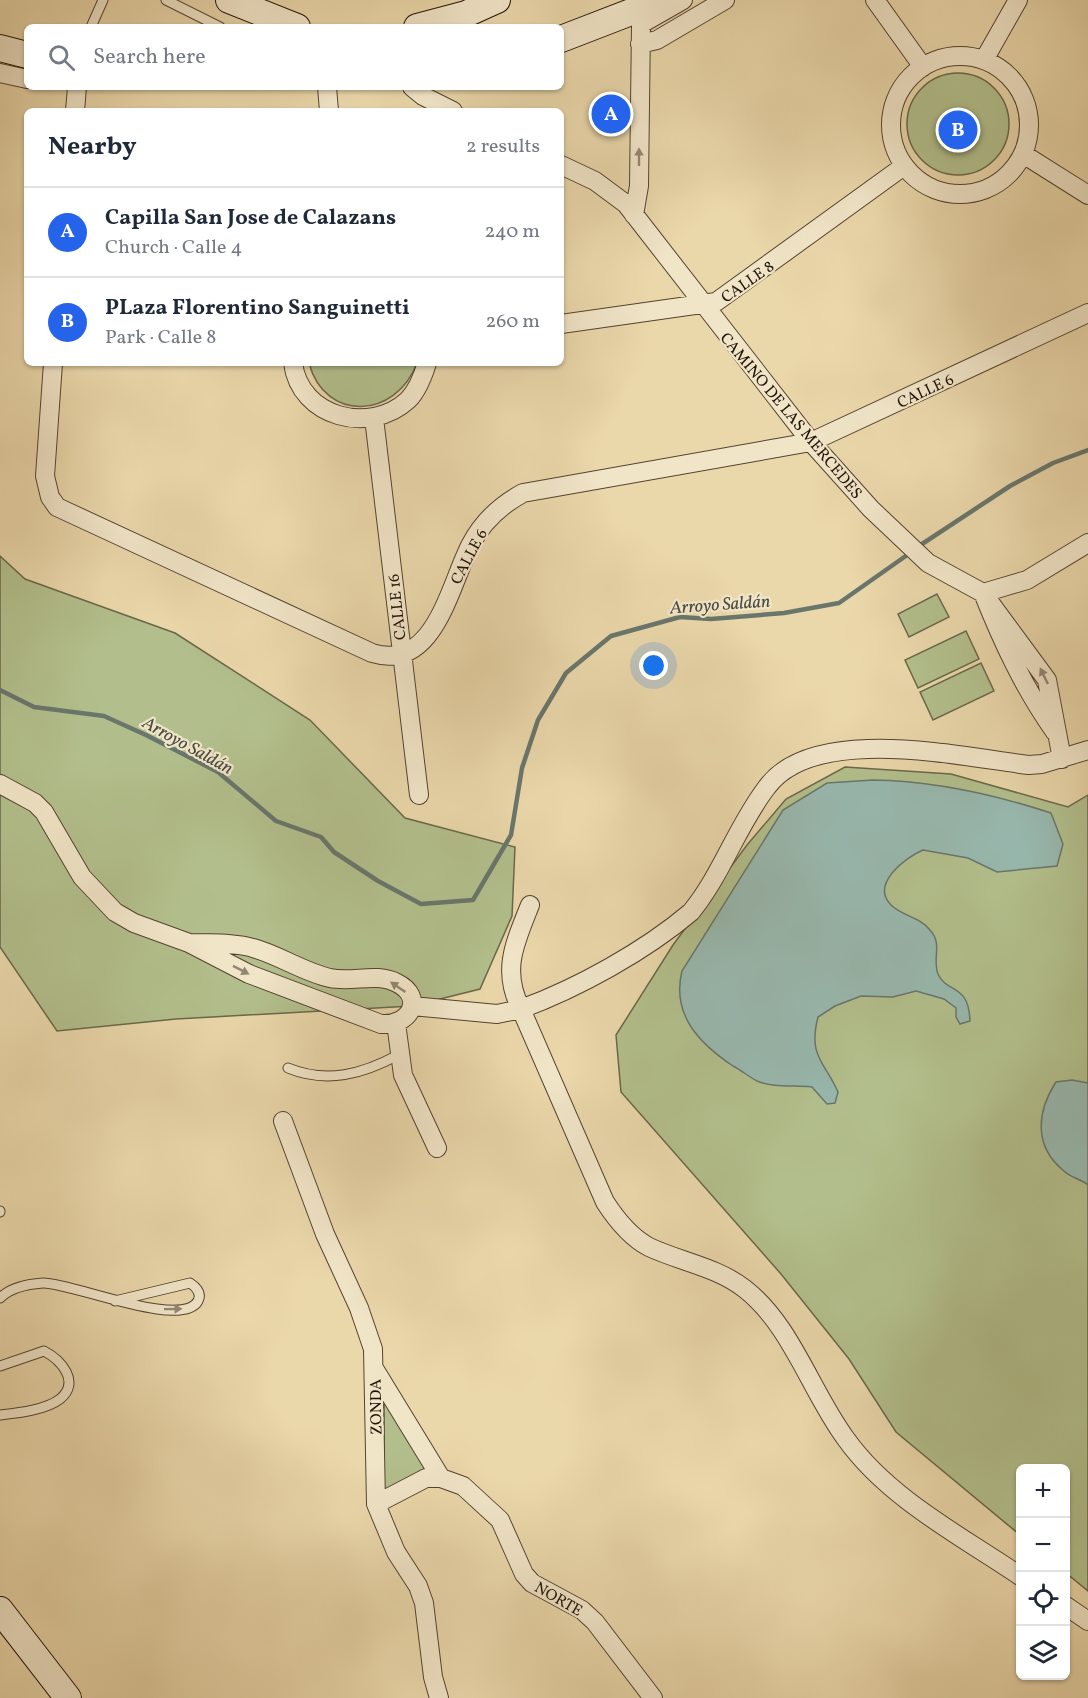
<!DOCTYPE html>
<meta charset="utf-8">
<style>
:root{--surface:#fff;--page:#f2f2f3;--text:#1f2937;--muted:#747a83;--line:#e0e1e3;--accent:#2563eb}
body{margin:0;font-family:Vollkorn,serif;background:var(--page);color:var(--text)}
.controls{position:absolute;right:18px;bottom:18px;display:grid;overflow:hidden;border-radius:9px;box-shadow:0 2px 4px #0004}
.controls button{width:54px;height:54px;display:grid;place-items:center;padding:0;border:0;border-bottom:2px solid var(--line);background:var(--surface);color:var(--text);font:30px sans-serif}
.you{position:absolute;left:654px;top:666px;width:21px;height:21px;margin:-15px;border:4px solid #fff;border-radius:50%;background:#1a73e8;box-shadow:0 0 0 9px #1a73e833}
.badge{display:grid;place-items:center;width:39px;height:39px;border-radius:50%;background:var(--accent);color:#fff;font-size:20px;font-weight:700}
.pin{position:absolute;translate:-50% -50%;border:3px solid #fff;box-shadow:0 2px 6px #0006}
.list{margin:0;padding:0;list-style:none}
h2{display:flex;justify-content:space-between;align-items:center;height:78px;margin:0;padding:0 24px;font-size:26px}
h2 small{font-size:20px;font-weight:400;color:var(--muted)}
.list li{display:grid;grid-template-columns:39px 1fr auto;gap:18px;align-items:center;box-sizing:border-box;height:90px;padding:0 24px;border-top:2px solid var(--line)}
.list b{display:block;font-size:22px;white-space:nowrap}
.list p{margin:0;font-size:20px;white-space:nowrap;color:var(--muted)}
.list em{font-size:20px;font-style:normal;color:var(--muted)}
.icon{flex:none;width:33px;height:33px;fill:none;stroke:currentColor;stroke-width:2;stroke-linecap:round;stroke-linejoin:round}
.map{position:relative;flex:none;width:1088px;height:1698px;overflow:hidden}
.search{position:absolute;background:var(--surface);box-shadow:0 2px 4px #0004;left:24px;top:24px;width:540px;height:66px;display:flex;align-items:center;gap:15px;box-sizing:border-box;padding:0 21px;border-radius:9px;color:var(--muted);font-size:22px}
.panel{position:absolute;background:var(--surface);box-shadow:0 2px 4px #0004;left:24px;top:108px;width:540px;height:258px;border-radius:9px}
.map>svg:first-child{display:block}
.green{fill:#b2bf8c;stroke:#6a684a;stroke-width:1.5}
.water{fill:#98b8ae;stroke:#69766c;stroke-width:1.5}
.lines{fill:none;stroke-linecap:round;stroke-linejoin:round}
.stream{stroke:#69766c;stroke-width:4.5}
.lane-casing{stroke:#544330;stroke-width:11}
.street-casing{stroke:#544330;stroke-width:20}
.secondary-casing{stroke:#221208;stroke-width:28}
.lane{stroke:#f1e5c8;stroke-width:9}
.street{stroke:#f1e5c8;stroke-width:18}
.secondary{stroke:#f1e5c8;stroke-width:26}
.oneway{fill:#948672}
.labels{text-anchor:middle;stroke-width:4.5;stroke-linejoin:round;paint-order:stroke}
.street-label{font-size:16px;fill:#221208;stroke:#f1e5c8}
.water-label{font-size:18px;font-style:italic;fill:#4b4c42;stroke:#f1e5c8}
</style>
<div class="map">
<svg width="1088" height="1698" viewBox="0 0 1088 1698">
<rect width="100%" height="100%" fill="#ead7aa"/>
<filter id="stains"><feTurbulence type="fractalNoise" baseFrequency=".00333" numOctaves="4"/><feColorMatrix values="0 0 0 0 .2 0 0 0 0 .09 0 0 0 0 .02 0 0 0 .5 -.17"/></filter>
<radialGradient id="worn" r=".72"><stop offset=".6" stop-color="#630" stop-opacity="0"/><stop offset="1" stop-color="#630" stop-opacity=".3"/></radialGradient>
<path class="green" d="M907 124a51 51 0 1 1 102 0a51 51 0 1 1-102 0Z
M309 363H417C396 419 325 423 309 363Z
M0 556 25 579 175 633 310 720 405 818 515 847 512 916 480 989 412 1006 176 1019 57 1031 0 947Z
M937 594 949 617 909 637 898 614Z
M966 631 979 659 918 688 905 660Z
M981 663 994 691 933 720 920 692Z
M845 767 951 774 1068 807 1088 795V1591L1066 1573V1468H1020V1535L896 1432 849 1359 781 1274 621 1092 616 1035 673 945 747 845 786 799Z
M384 1399 428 1467 384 1491Z"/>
<path class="water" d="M873 780C934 781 993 794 1051 813L1063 844 1057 866 997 872 968 858 923 850C906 857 870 884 891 905 902 916 920 917 930 930 943 944 932 958 938 974 947 994 969 983 970 1021L960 1024 956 1017V1008L944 999 916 991 893 997 861 996 835 1006 818 1017C808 1056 824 1061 838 1092L835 1103 827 1104 812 1087C795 1085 773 1088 757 1081 749 1077 741 1070 733 1066 700 1044 671 1015 682 971L783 810 827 783Z
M1072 1080 1088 1083V1185C1081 1179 1071 1178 1064 1171 1034 1147 1036 1113 1056 1082Z"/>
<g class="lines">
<path class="stream" d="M916 548 1010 486 1053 463 1088 450
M0 690 34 707 104 716 146 735 218 772 276 821 321 837 334 852 378 881 421 904 473 900 511 835 522 768 538 720 566 673 611 636 680 617 711 619 784 613 839 603 910 553"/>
<defs>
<path id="lane" d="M166 0 220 27
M91 27 103 0
M288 1068C327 1084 363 1074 398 1055
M0 1211V1212
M0 1298C10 1288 29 1284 43 1283 70 1282 182 1330 198 1301 202 1293 196 1287 190 1283L115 1301
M0 1366 44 1351C61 1360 81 1382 60 1399 46 1410 17 1413 0 1415"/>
<path id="street" d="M875 0 923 67
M640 44 657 40 725 0
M891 125a69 69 0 1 1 138 0a69 69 0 1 1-138 0Z
M984 60 1018 0
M0 73 27 79
M327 87 329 111
M412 87 423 96 453 111
M75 111 77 87
M1023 154 1088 195
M561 165 595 181 626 204 811 442 871 509 928 563 983 593 1027 580 1088 543
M634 215 639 186 641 24 683 0
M561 324 716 302 904 166
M53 363 45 476 50 497 57 507 372 653C435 672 449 586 471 544 483 521 501 505 523 493L811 442 1088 313
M293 363C300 418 370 435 408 400 418 390 423 376 427 363
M374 418 419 795
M1055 732C1024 688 1003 643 983 593L1047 680 1062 759
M0 784 35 803 44 812 82 877 115 912 134 923 189 943 249 974 381 1024C411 1026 425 997 397 983 376 972 353 983 330 978 303 972 279 955 253 948 233 942 210 944 189 943
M412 1006 497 1014 521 1009C501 970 515 943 530 905
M396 1023 403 1075 437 1148
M283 1121 325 1234 359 1308 373 1349 376 1504 396 1552 418 1586 424 1603 433 1677 439 1698
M375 1370 441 1478
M376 1504 426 1478H441L463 1486 500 1520 524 1574 532 1583 582 1610 595 1622 653 1698
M1020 1576C961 1536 888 1498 846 1439 811 1392 792 1326 745 1289 717 1267 681 1262 649 1247 630 1237 616 1219 605 1202L521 1009C578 988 645 951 691 912 722 874 737 826 767 787 814 723 961 757 1029 765L1042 764 1088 750
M1066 1606 1088 1621"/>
<path id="secondary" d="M229 0 297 27
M417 27 466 14 497 0
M561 39 662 0
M0 48 27 55
M0 1610 68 1698"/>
</defs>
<use href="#lane" class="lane-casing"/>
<use href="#street" class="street-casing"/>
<use href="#secondary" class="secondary-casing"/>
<use href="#lane" class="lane"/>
<use href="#street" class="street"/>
<use href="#secondary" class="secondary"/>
</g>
<defs><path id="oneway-solid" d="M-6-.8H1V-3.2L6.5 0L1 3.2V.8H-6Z" transform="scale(1.5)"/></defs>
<g class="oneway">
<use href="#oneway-solid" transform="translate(639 157) rotate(-90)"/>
<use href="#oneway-solid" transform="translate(1044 676) rotate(-116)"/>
<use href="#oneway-solid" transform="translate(241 970) rotate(27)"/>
<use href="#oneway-solid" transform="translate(398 987) rotate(-146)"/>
<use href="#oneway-solid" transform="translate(173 1309) rotate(-1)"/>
</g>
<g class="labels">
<g class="street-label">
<text transform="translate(747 281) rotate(-35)" y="6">CALLE 8</text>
<text transform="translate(925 390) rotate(-25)" y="6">CALLE 6</text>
<text transform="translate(792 415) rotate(50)" y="6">CAMINO DE LAS MERCEDES</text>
<text transform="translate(468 556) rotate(-62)" y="6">CALLE 6</text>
<text transform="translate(396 607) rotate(-96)" y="6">CALLE 16</text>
<text transform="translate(375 1407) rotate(-91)" y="6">ZONDA</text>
<text transform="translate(559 1598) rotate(30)" y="6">NORTE</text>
</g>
<g class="water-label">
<text transform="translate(720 604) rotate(-4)" y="6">Arroyo Saldán</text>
<text transform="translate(188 745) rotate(29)" y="6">Arroyo Saldán</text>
</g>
</g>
<rect width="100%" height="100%" filter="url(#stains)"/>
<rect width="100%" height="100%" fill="url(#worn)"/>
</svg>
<div class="controls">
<button>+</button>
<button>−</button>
<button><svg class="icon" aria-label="locate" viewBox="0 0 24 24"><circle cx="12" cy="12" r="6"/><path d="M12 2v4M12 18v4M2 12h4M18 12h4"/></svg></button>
<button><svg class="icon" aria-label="layers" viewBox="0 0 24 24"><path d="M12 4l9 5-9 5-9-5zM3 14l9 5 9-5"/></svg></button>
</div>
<div class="you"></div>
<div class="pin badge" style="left:611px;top:114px">A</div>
<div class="pin badge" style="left:958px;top:130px">B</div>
<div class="search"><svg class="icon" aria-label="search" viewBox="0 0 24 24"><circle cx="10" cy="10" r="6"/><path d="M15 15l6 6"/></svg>Search here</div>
<section class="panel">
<h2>Nearby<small>2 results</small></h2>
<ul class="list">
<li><span class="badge">A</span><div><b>Capilla San Jose de Calazans</b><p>Church · Calle 4</p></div><em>240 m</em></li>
<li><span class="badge">B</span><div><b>PLaza Florentino Sanguinetti</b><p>Park · Calle 8</p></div><em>260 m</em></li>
</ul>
</section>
</div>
